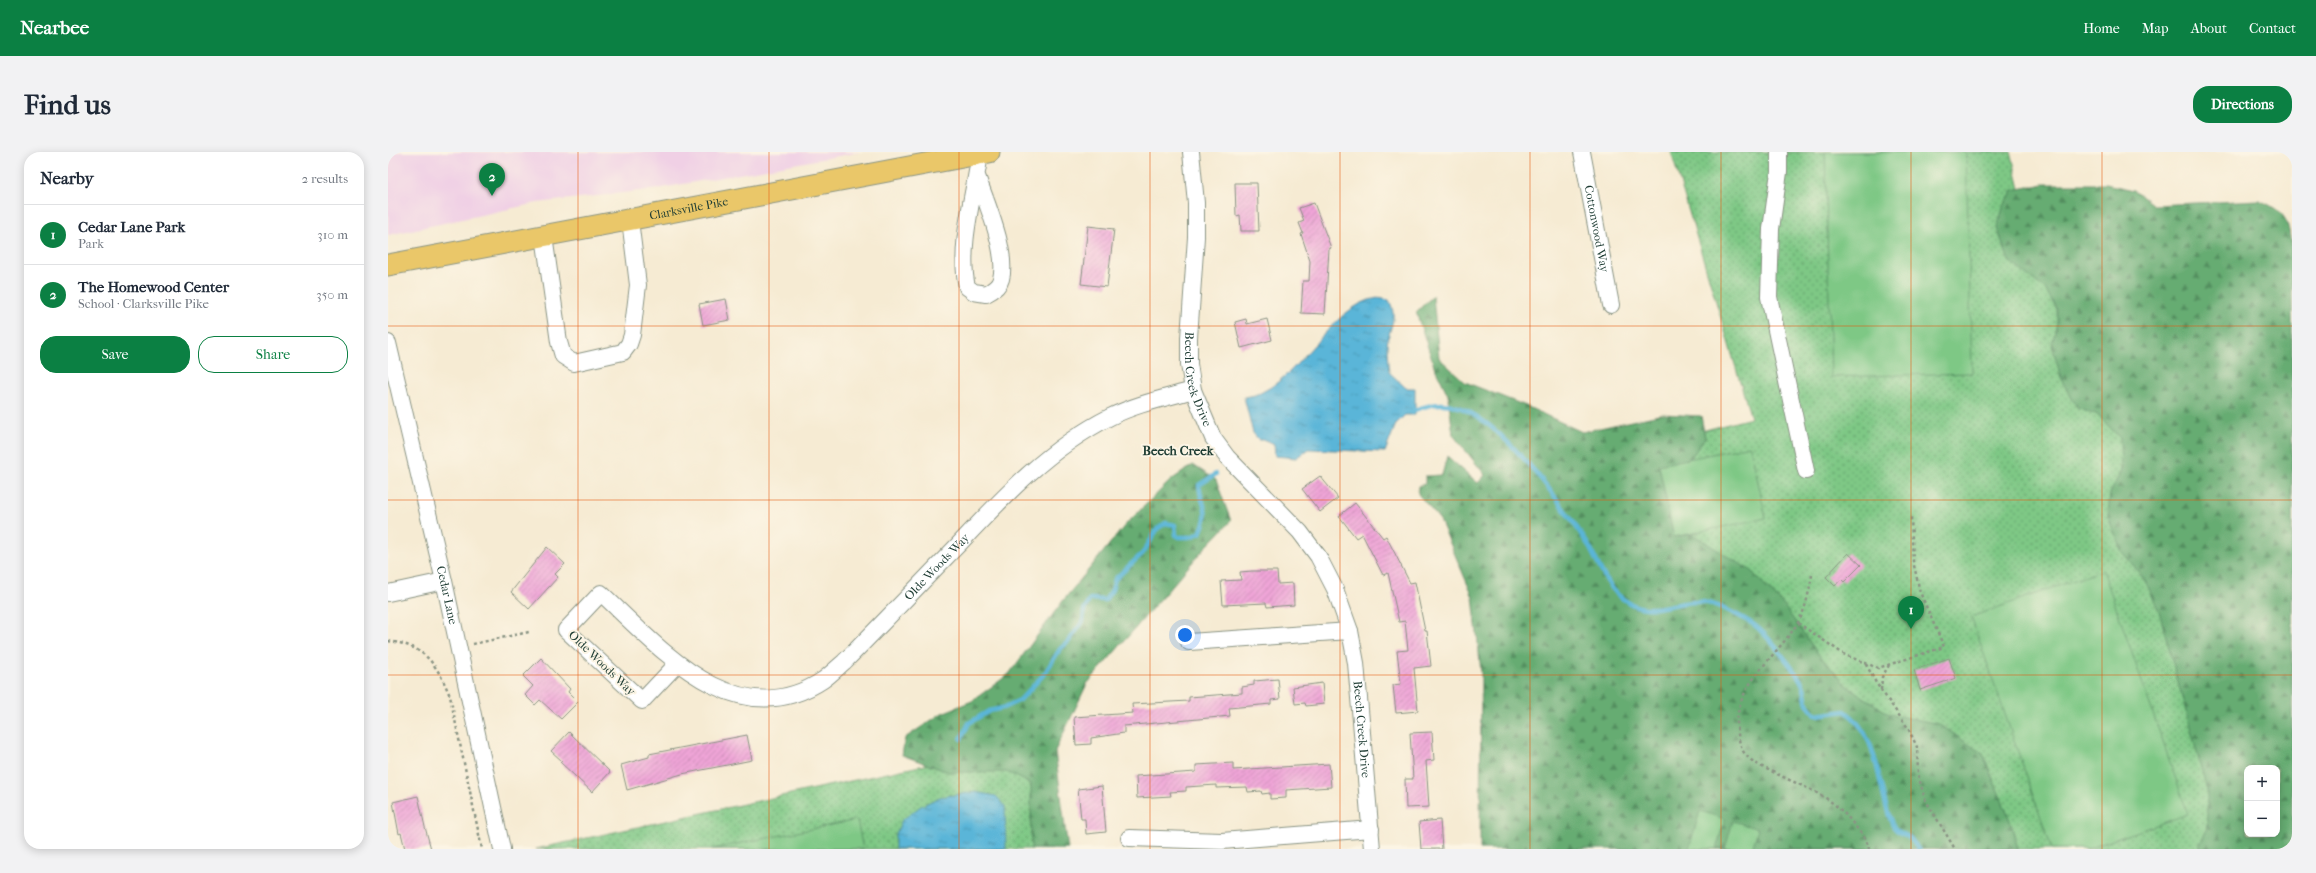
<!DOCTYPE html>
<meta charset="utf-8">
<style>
:root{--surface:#fff;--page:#f2f2f3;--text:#1f2937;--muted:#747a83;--line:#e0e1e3;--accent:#0b8043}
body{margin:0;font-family:"IM FELL French Canon",serif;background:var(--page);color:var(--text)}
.controls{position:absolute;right:12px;bottom:12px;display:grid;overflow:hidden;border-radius:8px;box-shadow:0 2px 10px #0003}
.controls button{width:36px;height:36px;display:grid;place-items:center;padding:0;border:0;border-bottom:1px solid var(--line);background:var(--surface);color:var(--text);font:20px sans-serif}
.you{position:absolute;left:797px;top:483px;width:14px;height:14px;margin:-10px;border:3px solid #fff;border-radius:50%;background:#1a73e8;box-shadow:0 0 0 6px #1a73e833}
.badge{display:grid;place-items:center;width:26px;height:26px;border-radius:50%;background:var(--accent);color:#fff;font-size:13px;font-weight:700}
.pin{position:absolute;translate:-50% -33px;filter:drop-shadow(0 1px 2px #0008)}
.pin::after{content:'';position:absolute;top:21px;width:14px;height:12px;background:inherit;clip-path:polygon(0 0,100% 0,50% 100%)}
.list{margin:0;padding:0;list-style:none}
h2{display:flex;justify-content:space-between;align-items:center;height:52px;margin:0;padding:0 16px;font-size:17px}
h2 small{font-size:13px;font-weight:400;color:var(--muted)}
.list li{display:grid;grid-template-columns:26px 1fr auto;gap:12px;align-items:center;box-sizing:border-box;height:60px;padding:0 16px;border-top:1px solid var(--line)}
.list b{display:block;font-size:15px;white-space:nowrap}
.list p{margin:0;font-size:13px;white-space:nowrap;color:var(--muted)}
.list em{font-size:13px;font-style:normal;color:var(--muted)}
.actions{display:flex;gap:8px;padding:12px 16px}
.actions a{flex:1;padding:9px 0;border:1px solid var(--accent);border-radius:16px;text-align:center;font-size:14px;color:var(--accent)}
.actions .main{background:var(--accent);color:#fff}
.map{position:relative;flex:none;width:1904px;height:697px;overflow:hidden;border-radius:16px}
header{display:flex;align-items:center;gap:24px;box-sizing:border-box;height:56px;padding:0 20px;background:var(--accent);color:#fff}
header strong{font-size:19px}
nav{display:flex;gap:22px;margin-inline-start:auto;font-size:14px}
.intro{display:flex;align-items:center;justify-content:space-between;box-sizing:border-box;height:96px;padding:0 24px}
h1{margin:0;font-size:28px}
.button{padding:10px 18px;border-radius:16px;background:var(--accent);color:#fff;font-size:14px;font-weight:700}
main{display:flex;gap:24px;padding:0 24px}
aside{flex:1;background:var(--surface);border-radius:16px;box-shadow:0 2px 10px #0003}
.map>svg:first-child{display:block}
.built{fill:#f0d0e5}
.grass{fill:url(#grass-dots);stroke:#4e825c}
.forest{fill:url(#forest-firs);stroke:#427453;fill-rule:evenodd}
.garden{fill:#7ec885;stroke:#4e825c}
.water{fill:url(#water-ripples);stroke:#3c7986}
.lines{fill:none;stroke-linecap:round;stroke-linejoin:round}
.stream{stroke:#5ab5d8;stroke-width:4.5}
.building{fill:url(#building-hatch)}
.minor-casing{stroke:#8a9484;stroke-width:18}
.major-casing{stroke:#8a9484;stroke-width:23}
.path{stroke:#8a9484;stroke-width:2.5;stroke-dasharray:3 3;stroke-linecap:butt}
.minor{stroke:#fff;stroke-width:16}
.major{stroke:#eac769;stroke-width:21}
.grid{fill:none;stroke:#e8590c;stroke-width:1;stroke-opacity:0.55}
.labels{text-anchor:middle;stroke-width:4;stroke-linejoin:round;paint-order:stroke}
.street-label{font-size:12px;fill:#1f3d34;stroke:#fcf5e5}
.neighbourhood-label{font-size:13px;font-weight:bold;fill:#1f3d34;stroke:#fcf5e5}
</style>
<header>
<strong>Nearbee</strong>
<nav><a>Home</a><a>Map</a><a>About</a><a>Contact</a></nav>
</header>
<div class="intro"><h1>Find us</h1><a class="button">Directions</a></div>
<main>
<aside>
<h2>Nearby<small>2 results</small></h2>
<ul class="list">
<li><span class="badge">1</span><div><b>Cedar Lane Park</b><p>Park</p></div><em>310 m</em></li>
<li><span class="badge">2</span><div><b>The Homewood Center</b><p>School · Clarksville Pike</p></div><em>350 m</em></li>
</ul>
<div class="actions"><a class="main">Save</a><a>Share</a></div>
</aside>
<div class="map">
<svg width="1904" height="697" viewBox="0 0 1904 697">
<defs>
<pattern id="grass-dots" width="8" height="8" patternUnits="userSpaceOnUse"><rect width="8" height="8" fill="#7ec885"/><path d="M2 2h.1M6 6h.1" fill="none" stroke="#67a46e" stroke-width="1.8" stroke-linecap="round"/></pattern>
<pattern id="forest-firs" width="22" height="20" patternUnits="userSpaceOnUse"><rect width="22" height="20" fill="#66ac72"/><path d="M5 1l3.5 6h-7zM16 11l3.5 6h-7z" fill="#538d5e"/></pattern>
<pattern id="water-ripples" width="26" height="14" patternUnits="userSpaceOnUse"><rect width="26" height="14" fill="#5ab5d8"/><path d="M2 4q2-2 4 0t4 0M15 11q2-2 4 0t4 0" fill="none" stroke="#4a94b0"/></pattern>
<pattern id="building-hatch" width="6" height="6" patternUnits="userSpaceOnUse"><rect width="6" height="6" fill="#efa4d7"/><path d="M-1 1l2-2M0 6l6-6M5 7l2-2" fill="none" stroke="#c187af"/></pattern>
</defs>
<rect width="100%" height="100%" fill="#fcf5e5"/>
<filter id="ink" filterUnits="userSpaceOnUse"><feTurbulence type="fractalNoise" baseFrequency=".025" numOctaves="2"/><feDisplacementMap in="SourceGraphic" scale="8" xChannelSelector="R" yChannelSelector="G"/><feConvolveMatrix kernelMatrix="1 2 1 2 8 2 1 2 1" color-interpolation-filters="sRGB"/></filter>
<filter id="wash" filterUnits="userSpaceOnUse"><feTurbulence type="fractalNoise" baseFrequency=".012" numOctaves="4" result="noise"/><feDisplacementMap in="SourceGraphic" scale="16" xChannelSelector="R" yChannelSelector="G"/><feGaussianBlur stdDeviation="0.9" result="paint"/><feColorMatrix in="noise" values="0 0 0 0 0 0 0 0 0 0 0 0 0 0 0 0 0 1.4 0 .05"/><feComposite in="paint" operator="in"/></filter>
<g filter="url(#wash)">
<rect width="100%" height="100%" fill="#f6ebd3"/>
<path class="built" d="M0 0H472L268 37 149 51 0 83Z"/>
<path class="grass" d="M1283 0H1623L1643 81 1904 297V628L1889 616H1859V682L1884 697H1224L1089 338 1363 266Z
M652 588 664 697H148Z"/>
<path class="forest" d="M1656 32H1718L1746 38 1765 53 1871 48C1903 62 1900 71 1904 103V697H1810L1819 677V638L1771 459 1756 426 1734 400 1720 365 1722 342 1733 319 1732 286 1710 263 1689 255 1674 229 1664 193 1669 170V157L1657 137 1621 109 1609 76 1615 56 1625 38ZM1859 616H1889V682H1859Z
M1045 144 1051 206 1077 230 1138 254 1194 280 1275 262 1313 264 1317 285 1302 307 1271 314 1286 385 1304 382 1362 418 1393 450 1431 503 1459 534 1501 562 1551 572 1595 602 1623 671 1630 697H1092L1093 520 1085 445 1052 368 1030 342V334L1037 332V324L1054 323 1059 304 1090 331 1097 323 1065 283 1060 243 1046 214 1028 160Z
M805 313 828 328 843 369 815 398 699 532 667 599 680 697H643V632L619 620H560L514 603 517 586 554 561 584 549 621 522 674 450 738 372 783 328Z"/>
<path class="garden" d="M1437 0H1578L1584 221 1443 225Z
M1362 294 1378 366 1286 385 1271 313Z
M1715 418 1800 662 1699 697H1664L1583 465Z
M1312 659 1337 667 1328 697H1301Z
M469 668 475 697H324Z
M1345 669 1370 677 1364 697H1337Z"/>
<path class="water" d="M990 146 1001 148C1011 168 1000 176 999 194 999 203 1000 212 1001 220L1018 236H1027V263H1017L1008 272 997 300 920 297 908 306 887 304 886 292 877 288H871L865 281 856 245C906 242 940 152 990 146Z
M587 640 608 644 617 654 618 697H507V684L514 668 533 654 552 645Z"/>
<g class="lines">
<path class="stream" d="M1022 259C1031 257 1042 252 1052 252 1102 249 1174 352 1199 391 1210 409 1217 434 1235 447 1261 466 1282 450 1308 450 1316 449 1330 454 1337 457 1347 462 1363 469 1371 477 1382 487 1405 516 1413 529 1422 544 1411 548 1429 563L1457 559C1493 585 1488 634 1504 672 1508 681 1516 681 1523 687 1525 690 1528 694 1530 697
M573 587 581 571 601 559 615 556 632 548 657 521 672 497 681 489 695 469 696 458 702 447 717 448 724 438 727 427 755 401 770 376 778 371 787 373 788 383 790 385H802L812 381C824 355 813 356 811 333L828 322"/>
</g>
<g id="blocks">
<path class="building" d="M847 31H869L871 79H853L852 63 848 64Z
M926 51 943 96 941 97 937 162 913 161 915 129H921L922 109 913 82 915 81 911 71 916 69 911 56Z
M700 74 726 77 719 135 693 132Z
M338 147 342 168 315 173 311 152Z
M858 167 859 172 879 167 884 188 853 196 847 170Z
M932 324 950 346 932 360 914 337Z
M967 351 995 386 998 384 1022 431 1027 430 1037 479H1039L1043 514 1026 516 1030 559 1008 561 1005 533 1013 532 1009 499 1020 498 1017 469 1011 470 1000 421 995 423 974 382 968 386 951 364Z
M159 395 177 412 167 422 170 425 141 457 123 440Z
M1460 401 1473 413 1456 430 1453 427 1447 434 1438 425Z
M864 419H889L890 432 905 431 906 453 879 455 878 451 835 453 833 429 853 428 852 420Z
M153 506 182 537 180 540 190 550 173 567 152 548 147 553 137 543 145 534 135 524Z
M1561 506 1568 526 1532 538 1526 518Z
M890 527 892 547 883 548V552L841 556 842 564 736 574V581L703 586V592L688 593 686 565 745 561 744 552 801 549V545L854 541V535L866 533V529Z
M934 531 936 552 918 554 917 551 907 552 905 535Z
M181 580 222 620 204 640 172 610 174 609 163 599Z
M1044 580 1046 608 1038 609 1041 655 1018 656 1017 627H1025L1022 581Z
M359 583 364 608 294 622 239 638 233 613 261 605V602Z
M845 611V618L941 612 943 635 898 638V646L882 647V641L874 642 873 639 860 640 859 635 828 636V633L798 635V639L782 640 783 644 749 646 748 624 808 620V613Z
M714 634 718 680 698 682 697 667H693L690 637Z
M30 644 37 675 43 697H17L13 681 11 682 5 650Z
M1052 668 1054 697H1033L1031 670Z"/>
</g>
</g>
<g filter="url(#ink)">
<use href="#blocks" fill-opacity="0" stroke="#8a9484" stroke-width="1"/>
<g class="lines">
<defs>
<g id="minor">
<path id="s1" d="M803 0 808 51V85L801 186V212L805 238 825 286 839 305 912 380 930 404 947 437 962 479 968 511 984 697"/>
<path id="s2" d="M1194 0 1223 153"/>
<path d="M1391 0V20L1383 77 1381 145 1418 319"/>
<path d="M589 24C598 50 620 100 613 127 611 135 604 139 598 142L586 140 579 135C570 95 586 43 592 2"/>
<path d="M156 84 171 190 175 204 186 211 235 200 241 192 244 183 250 133 242 68"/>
<path id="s3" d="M0 191 56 429 114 697"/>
<path d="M0 441 56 429"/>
<path d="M801 490 962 479"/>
<path id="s4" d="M289 512 254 549 178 478 213 441C271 495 347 586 435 528 442 523 449 516 456 510 494 472 532 432 570 393 616 344 661 296 722 265 748 252 777 246 805 238"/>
<path d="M741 686 834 689 983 677"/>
</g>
<g id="major">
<path id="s5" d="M0 113 601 0"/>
</g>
</defs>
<use href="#minor" class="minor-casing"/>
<use href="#major" class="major-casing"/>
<path class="path" d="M1424 423C1421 439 1418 458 1409 472 1387 507 1342 536 1350 582 1351 589 1353 597 1357 602 1363 610 1376 616 1385 620 1420 638 1442 641 1467 674 1473 681 1479 688 1481 697
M1410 471 1457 503 1490 516 1556 495 1532 440 1525 409 1523 365
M0 489C36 493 49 512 62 544L94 697
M85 492 141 480
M1478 512 1488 531 1520 576 1529 595 1530 623 1537 647 1567 697
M1493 538 1494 525 1501 513"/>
<use href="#minor" class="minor"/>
<use href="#major" class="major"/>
</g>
</g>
<path class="grid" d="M190 0V697M381 0V697M571 0V697M762 0V697M952 0V697M1142 0V697M1333 0V697M1523 0V697M1714 0V697M0 174H1904M0 348H1904M0 523H1904"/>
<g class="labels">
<g class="street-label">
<text dy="4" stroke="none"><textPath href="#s5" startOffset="306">Clarksville Pike</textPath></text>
<text dy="4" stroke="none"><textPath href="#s2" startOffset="78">Cottonwood Way</textPath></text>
<text dy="4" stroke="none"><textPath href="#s1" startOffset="229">Beech Creek Drive</textPath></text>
<text dy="4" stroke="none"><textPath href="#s4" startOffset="628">Olde Woods Way</textPath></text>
<text dy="4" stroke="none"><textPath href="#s3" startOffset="259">Cedar Lane</textPath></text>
<text transform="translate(214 511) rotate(44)" y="4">Olde Woods Way</text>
<text dy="4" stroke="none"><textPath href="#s1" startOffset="630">Beech Creek Drive</textPath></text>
</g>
<g class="neighbourhood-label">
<text x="790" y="303">Beech Creek</text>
</g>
</g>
</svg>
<div class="controls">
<button>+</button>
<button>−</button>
</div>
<div class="you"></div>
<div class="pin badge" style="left:1523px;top:477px">1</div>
<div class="pin badge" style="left:104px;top:44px">2</div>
</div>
</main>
